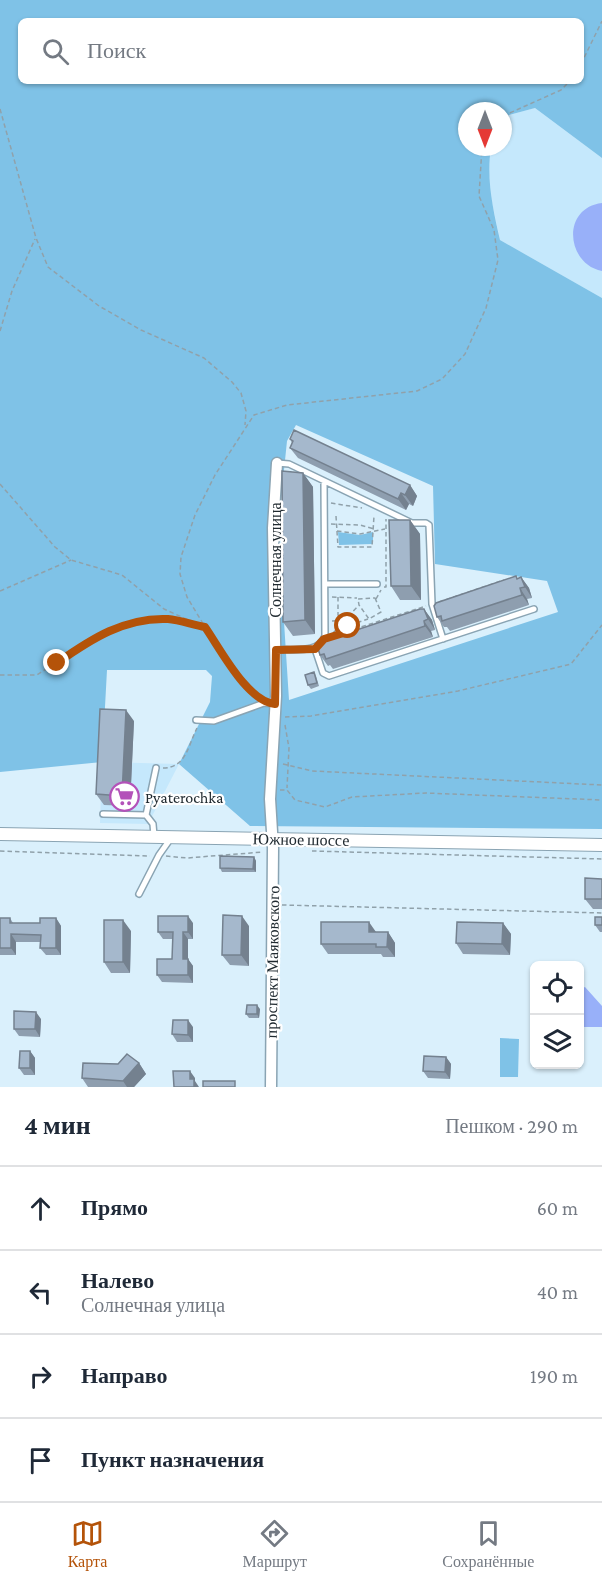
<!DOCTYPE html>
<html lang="ru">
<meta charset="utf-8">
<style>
:root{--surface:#fff;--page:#f6f6f7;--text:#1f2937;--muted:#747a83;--line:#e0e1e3;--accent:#b45309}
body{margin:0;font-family:"Crimson Pro",serif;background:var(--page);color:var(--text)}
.controls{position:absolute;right:18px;bottom:18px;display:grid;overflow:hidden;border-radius:9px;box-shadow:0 2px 4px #0004}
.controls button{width:54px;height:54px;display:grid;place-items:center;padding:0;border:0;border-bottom:2px solid var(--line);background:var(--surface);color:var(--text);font:30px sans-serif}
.compass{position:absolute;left:458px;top:102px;width:54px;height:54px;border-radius:50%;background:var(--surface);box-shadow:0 2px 4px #0004;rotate:180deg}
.stop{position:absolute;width:18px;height:18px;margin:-14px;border:4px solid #b45309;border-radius:50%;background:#fff}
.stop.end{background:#b45309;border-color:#fff;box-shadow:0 2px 6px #0008}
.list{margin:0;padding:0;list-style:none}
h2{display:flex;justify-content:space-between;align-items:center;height:78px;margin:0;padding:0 24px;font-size:26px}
h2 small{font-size:20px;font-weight:400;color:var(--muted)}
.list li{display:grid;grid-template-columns:39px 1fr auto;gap:18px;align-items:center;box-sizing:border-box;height:84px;padding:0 24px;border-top:2px solid var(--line)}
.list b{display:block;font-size:22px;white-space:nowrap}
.list p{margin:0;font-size:20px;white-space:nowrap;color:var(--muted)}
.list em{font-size:20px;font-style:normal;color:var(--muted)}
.icon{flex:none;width:33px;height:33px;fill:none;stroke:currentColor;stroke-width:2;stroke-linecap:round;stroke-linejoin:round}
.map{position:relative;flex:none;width:602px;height:1087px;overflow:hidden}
.search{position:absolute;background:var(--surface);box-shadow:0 2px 4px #0004;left:18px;right:18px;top:18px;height:66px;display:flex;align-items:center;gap:15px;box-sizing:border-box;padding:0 21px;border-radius:9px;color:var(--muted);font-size:22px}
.sheet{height:414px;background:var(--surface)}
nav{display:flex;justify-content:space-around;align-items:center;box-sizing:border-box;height:84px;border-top:2px solid var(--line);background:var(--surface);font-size:16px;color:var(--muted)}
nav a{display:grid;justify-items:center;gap:3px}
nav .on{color:var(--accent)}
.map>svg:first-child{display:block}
.built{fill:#c5e8fc}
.green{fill:#7fc2e7;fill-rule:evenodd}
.water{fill:#98b0f9}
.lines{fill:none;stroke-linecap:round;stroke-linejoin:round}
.service-casing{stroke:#8aa4b3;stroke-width:8}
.minor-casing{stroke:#8aa4b3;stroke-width:13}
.tertiary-casing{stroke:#8aa4b3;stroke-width:14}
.path{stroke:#90a1aa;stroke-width:1.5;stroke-dasharray:4.5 3;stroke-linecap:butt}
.service{stroke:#fff;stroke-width:5}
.minor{stroke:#fff;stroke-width:10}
.tertiary{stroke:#fff;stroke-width:12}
.wall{fill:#8e9eaf}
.shaded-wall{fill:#74818f}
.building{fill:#a5b8cc;stroke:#74818f;stroke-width:1.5}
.route{stroke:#b45309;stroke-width:8}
.labels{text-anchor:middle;stroke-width:4.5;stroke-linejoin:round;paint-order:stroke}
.street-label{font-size:16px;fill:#202a30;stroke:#fff}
.poi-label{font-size:16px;fill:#202a30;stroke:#fff;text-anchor:start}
</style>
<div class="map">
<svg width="602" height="1087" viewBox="0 0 602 1087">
<rect width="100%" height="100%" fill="#daf0fc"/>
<path class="built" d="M535 108 602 158V298L500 240 491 198 488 164 491 147H503L505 116Z
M102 762 179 764 148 824 100 823Z"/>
<path class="green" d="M0 0H602V158L535 108 505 116 503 120V111H467V147H491C486 179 493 209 500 240L602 298V829L250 826 179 764 210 702 212 676 206 670H107L102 762 0 772ZM21 21H581V81H21ZM296 425 433 486 435 564 547 581 558 612 289 700 278 528 287 441Z
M338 532 360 535 373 532V544L339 545Z
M500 1038 519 1039 518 1077H500Z"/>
<path class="water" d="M602 203V271C566 264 561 208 602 203Z
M585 987 602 1006V1027H580V989Z"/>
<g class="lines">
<defs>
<path id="service" d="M277 463 289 464 412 523H426L429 525 432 604 443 639
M325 584H377
M315 649 323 673 329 676 534 609
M276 650C294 648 317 655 325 636L324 481
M196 720 214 721 264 703 275 704
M103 814 146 815 153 824 154 836
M146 815 156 768
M139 894 159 855 171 838"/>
<path id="minor" d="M271 1087 273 848 270 799 276 696 273 528 277 463"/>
<path id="tertiary" d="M0 834 602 845"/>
</defs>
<use href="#service" class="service-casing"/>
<use href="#minor" class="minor-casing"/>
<use href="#tertiary" class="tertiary-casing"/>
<path class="path" d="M581 64 602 21
M0 109 36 238 48 267 99 306 141 330 204 358 232 382 241 393 246 411 245 425
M503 116 561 90 570 81
M0 331 12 291 35 239
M0 484 55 547 71 560 122 575 164 609 204 627
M331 503 362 508
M336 516 338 547H372L374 516
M331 524 360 525 374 529
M337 531 360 534 385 529
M384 587H386V519
M0 591 71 560
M332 597 357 598
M338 597V615L346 619 350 631
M375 598 381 612 369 619 359 605 358 599Z
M376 599 381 590
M439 602 504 580
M332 621 345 620
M350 625 368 619
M333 633 358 606
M333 636 426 606
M0 675H37L88 641 119 625 168 619 201 626
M256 697 205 627 187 597 180 574 181 557 195 515 215 475 254 415 287 405 417 391 442 379 465 354 486 308 498 260 494 230 479 196 482 147
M285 717 311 716 458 691 571 664 602 625
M285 725 289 748 287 788
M283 764 312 771 602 785
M163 768C186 768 188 746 197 728
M280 790H287L295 800 325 807 352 797 426 793 602 800
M0 851 150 856
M312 851 602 859
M166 856 187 858 263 852
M282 905 602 913"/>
<use href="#service" class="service"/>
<use href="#minor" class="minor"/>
<use href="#tertiary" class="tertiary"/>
</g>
<path class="wall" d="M290 439 410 485 417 496 413 506 409 504 406 510 298 458 290 448 292 443Z
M303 473 313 487 315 634 293 636 283 622Z
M410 520 420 534 421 600H400L391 586Z
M521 577 529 588 532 598 527 599 529 605 450 631 447 627H444L437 617Z
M424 609 432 620 435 630 431 631 433 637 333 669 330 665 328 666 320 655Z
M314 672 316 676 319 686 311 689 308 685Z
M134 721 130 806 104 805 96 794Z
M254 857 256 861V872H222L220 868Z
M602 879V909H593L585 899Z
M602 917V932H600L595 925Z
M0 918H10L13 923H40L56 918 61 926V955H46L40 948 41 942H16V955H0Z
M193 923V939H188V959L193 966V983L162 982 157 975 172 959 173 939H163L158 932Z
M503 923 511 934 510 955 463 954 456 943Z
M249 926V966L230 965 222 955Z
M131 931 130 973H111L104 962Z
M376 932H388L395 943V957H383L381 954H328L321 944Z
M260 1009 259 1018H249L246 1014Z
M41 1019 40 1037 19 1036 14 1029Z
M193 1027V1042H177L172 1034Z
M30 1051 35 1058V1075H24L19 1068Z
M446 1057 451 1064 450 1079 428 1078 423 1071Z
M139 1063 146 1074 134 1087H88L82 1078 118 1064Z"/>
<path class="shaded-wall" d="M303 473 313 487 315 634 305 620Z
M410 485 417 496 413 506 405 495Z
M401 493 409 504 406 510 398 499Z
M410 520 420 534 421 600 411 586Z
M521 577 529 588 532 598 525 587Z
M520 588 527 599 529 605 522 595Z
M424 609 432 620 435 630 428 619Z
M424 621 431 631 433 637 425 626Z
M126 710 134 721 130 806 122 796Z
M254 857 256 861V872L253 869Z
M188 916 193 923V939L188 932Z
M242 916 249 926V966L241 955Z
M56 918 61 926V955L56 948Z
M123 920 131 931 130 973 123 962Z
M369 922 376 932H369Z
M503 923 511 934 510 955 502 944Z
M183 932 188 939V959L193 966V983L188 975 183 959Z
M388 932 395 943V957L387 947Z
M11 934 16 942V955L11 948Z
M257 1005 260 1009 259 1018 257 1014Z
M36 1012 41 1019 40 1037 35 1029Z
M188 1020 193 1027V1042L188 1035Z
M30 1051 35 1058V1075L30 1068Z
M446 1057 451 1064 450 1079 445 1072Z
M139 1063 146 1074 134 1087H127L123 1081Z
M190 1071 195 1078V1081L199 1087H194L190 1079Z"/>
<path class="building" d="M294 430 410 485 405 495 401 493 398 499 290 448 293 441 290 439Z
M282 471 303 473 305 620 283 622Z
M389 520H410L411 586H391Z
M516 576 517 579 521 577 525 587 520 588 522 595 442 621 441 616 437 617 434 606 436 603Z
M420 609H424L428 619 424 621 425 626 326 659 324 654 320 655 317 645 320 642Z
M314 672 317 683 308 685 305 675Z
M100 709 126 710 122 796 96 794Z
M220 856 254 857 253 869 220 868Z
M585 878 602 879V899H585Z
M223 915 242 916 241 955H222Z
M158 916H188V932H183V959H188V975H157V959H172L173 932H158Z
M595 917H602V925H595Z
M0 918H10V923H40V918H56V948H40L41 935 11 934V948H0Z
M104 920H123V962H104Z
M321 922H369V932H388L387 947H376V944H321Z
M457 922 503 923 502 944 456 943Z
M247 1005H257V1014H246Z
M14 1011 36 1012 35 1029H14Z
M173 1020H188V1035L172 1034Z
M20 1051H30V1068H19Z
M127 1054 139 1063 123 1081 82 1078 83 1063 118 1064Z
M424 1056 446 1057 445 1072 423 1071Z
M173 1071H190V1079H194V1087H174Z
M203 1081H235V1087H203Z"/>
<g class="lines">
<path class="route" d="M57 663C91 639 125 617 168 619 180 620 193 625 205 627 221 650 247 701 275 704L276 650 315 649 324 639 350 631 348 626"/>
</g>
<defs>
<symbol id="supermarket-ring" viewBox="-11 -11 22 22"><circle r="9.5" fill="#fff" stroke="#b352b9" stroke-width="1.5"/><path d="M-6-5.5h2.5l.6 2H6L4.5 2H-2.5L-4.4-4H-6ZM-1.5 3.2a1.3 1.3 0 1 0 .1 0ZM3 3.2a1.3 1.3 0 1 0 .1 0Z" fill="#b352b9"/></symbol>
</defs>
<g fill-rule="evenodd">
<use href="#supermarket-ring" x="108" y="780" width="33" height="33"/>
</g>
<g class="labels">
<g class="street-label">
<text transform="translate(275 560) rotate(-90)" y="6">Солнечная улица</text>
<text transform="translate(301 839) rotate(1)" y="6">Южное шоссе</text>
<text transform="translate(272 962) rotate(-89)" y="6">проспект Маяковского</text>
</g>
<g class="poi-label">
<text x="145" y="803">Pyaterochka</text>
</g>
</g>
</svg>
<div class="controls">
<button><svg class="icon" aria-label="locate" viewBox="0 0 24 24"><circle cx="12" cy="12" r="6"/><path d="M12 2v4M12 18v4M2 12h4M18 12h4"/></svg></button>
<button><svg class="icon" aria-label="layers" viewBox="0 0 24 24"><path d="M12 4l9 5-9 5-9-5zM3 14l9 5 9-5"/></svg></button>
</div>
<svg class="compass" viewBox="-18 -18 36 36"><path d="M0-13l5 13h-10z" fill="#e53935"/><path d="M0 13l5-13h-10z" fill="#747a83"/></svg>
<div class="stop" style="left:348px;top:626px"></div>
<div class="stop end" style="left:57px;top:663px"></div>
<div class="search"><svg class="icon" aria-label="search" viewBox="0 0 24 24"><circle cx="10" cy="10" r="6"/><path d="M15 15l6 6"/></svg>Поиск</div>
</div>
<section class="sheet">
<h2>4 мин<small>Пешком · 290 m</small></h2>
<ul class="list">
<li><svg class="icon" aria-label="ahead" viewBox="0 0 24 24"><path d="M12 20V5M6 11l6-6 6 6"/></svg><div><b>Прямо</b></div><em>60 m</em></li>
<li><svg class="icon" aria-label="left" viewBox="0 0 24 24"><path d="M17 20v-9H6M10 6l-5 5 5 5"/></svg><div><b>Налево</b><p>Солнечная улица</p></div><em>40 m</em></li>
<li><svg class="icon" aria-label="right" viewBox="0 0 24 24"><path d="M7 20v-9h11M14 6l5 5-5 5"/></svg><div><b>Направо</b></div><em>190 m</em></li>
<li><svg class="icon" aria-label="arrive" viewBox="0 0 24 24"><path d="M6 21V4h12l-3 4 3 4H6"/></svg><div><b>Пункт назначения</b></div></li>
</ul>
</section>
<nav>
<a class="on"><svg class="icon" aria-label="map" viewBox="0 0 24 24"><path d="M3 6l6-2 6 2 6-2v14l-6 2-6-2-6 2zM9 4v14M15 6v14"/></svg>Карта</a>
<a><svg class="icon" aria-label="directions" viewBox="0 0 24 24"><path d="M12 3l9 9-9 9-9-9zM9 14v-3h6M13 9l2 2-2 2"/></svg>Маршрут</a>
<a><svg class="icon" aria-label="saved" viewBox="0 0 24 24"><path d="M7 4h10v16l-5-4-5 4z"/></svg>Сохранённые</a>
</nav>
